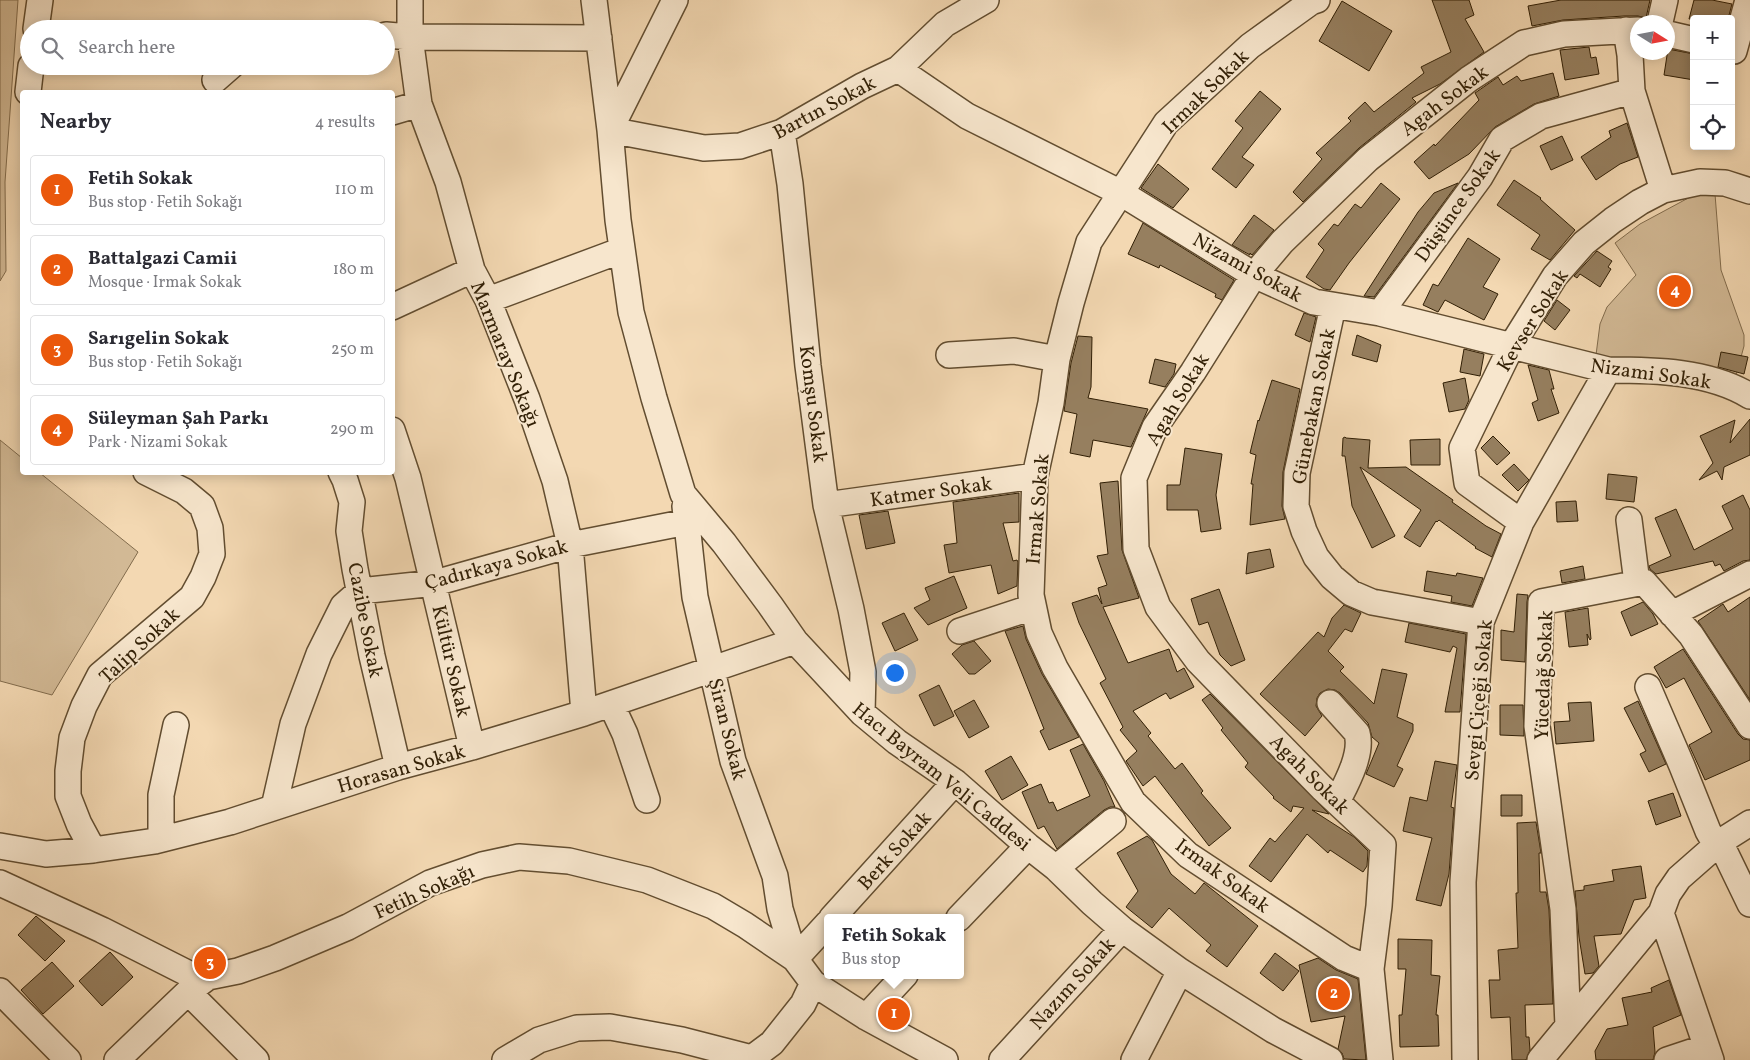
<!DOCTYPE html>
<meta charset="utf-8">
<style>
:root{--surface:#fff;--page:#f7f7f7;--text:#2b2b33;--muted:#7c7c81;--line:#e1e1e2;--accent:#ea580c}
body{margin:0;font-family:Vollkorn,serif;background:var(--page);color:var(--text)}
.controls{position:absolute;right:15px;top:15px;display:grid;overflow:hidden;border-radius:5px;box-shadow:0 2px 12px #0003}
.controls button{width:45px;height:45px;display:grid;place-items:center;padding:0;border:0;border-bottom:1px solid var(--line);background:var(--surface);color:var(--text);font:25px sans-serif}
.compass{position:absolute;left:1630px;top:15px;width:45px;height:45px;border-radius:50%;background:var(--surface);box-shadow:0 2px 12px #0003;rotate:101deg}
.you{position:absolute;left:894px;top:672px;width:18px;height:18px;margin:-12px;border:4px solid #fff;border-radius:50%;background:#1a73e8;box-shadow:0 0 0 8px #1a73e833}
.badge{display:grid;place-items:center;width:32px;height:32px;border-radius:50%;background:var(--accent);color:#fff;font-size:16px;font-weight:700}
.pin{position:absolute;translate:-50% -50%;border:2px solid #fff;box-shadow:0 1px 5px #0006}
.popup{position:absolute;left:824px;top:914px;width:140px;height:65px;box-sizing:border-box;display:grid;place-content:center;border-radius:5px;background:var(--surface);filter:drop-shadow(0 1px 4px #0005);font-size:16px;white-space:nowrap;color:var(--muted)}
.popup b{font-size:19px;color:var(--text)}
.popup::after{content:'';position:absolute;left:50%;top:100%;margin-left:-10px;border:10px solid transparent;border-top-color:var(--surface)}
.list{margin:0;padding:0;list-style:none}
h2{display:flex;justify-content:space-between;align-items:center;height:65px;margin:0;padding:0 20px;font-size:21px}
h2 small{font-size:16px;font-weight:400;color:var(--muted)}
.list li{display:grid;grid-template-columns:32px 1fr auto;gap:15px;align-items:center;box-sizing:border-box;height:70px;margin:0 10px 10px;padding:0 10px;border:1px solid var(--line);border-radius:5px}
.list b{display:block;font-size:19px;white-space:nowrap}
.list p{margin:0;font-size:16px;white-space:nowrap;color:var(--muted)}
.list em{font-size:16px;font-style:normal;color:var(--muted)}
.icon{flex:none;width:28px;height:28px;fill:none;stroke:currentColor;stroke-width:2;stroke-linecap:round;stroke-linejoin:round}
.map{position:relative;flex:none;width:1750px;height:1060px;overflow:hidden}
.search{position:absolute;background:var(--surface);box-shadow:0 2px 12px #0003;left:20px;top:20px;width:375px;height:55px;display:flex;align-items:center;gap:12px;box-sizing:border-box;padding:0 18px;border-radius:28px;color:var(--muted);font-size:19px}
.panel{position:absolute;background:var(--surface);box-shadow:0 2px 12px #0003;left:20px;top:90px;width:375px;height:385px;border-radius:5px}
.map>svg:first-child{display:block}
.green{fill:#d2b995;stroke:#826c4d}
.building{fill:#967f5f;stroke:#311f05}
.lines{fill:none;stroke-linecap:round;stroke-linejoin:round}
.minor-casing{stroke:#624d30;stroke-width:28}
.minor{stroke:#f7e6cd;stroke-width:25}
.labels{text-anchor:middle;stroke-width:4;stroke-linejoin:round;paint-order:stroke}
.street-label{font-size:20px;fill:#311f05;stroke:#f7e6cd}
</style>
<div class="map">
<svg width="1750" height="1060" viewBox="0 0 1750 1060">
<rect width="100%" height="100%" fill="#f3d8b2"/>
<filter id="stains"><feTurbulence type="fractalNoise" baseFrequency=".004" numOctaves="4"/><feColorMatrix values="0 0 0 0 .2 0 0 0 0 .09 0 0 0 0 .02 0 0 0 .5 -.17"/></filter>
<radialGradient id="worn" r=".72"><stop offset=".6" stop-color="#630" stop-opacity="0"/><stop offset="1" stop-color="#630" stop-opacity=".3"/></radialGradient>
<path class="green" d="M0 0H18L5 182 6 271 0 281Z
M1715 194 1721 270 1744 335V346L1734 383 1730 389 1596 355 1600 324 1607 307 1636 275 1615 243 1640 224 1692 196Z
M0 440 22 458V472L40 473 138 552 52 695 0 681Z"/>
<path class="building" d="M1432 0H1469L1474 15 1465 19 1484 52 1440 84 1412 98 1416 102 1359 148 1303 202 1293 192 1322 159 1316 153 1351 121 1348 118 1365 102 1374 112 1424 73 1421 67 1451 52Z
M1561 0H1650L1646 18 1638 16H1624L1563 20 1532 26 1528 6Z
M1694 0H1712L1732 4 1728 19H1689Z
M1342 1 1392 31 1369 71 1319 41Z
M1589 47 1591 58 1596 57 1599 74 1565 80 1560 50Z
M1668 49 1694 54V80L1664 75Z
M1553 73 1559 96 1534 104 1495 127 1469 154 1429 179 1414 162 1434 144 1435 146 1479 100 1475 93 1498 77 1503 85 1517 76 1521 81Z
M1260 91 1281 109 1242 157 1254 165 1236 188 1212 169 1243 128 1235 121Z
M1627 123 1638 157 1620 164 1596 180 1581 157 1611 137 1609 131Z
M1562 136 1573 160 1551 170 1540 146Z
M1158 164 1189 189 1173 208 1141 188Z
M1514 180 1541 198 1540 199 1575 230 1550 260 1531 249 1540 235 1497 205Z
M1381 183 1400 199 1349 263 1330 290 1324 289 1306 277 1324 250 1318 244 1334 224 1338 226 1355 204 1361 208Z
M1458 183 1374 297 1364 296 1418 212 1434 193Z
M1254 215 1274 230 1252 255 1250 253V255L1232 245Z
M1143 223 1234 280 1222 300 1215 297 1216 294 1160 265 1159 268 1128 254Z
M1468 238 1500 259 1483 287 1498 294 1484 320 1445 300 1438 312 1423 305 1433 284 1438 286Z
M1597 251 1612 261 1608 267 1611 269 1600 287 1580 274 1577 278 1574 276Z
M1557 300 1570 310 1555 330 1544 321Z
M1304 313 1316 317 1310 342 1295 335Z
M1357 335 1381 345 1377 362 1352 355Z
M1078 336 1092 337 1091 387 1088 398 1148 409 1131 447 1093 440 1090 457 1070 453 1077 414 1064 411 1071 363Z
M1464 349 1484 354 1480 376 1460 372Z
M1721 352 1748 357 1744 374 1718 367Z
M1155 359 1176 364 1174 374 1165 387 1149 383Z
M1528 365 1549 370 1554 389H1551L1559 413 1538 421 1532 403 1538 400Z
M1465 378 1469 400 1465 409 1449 412 1443 383Z
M1272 380 1300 389 1283 472 1282 506 1285 519 1250 525 1253 484H1251L1256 455 1250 453 1258 420 1259 421Z
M1750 419V455L1724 467 1722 480 1717 471 1699 480 1713 463 1700 436 1735 420 1730 443Z
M1493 436 1510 453 1497 465 1481 448Z
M1345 437 1346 438 1370 440 1368 468 1406 467 1453 500 1452 502 1486 526 1501 534 1492 557 1475 548 1476 547 1439 520 1437 522 1436 521 1420 547 1404 537 1421 510 1360 467 1395 536 1372 548 1352 506 1345 456H1342L1343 438Z
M1440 439V465H1411L1410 440Z
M1185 448 1222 454 1216 495 1221 529 1201 532 1198 510H1167V485H1180Z
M1514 464 1529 480 1518 491 1502 475Z
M1608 474 1637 477 1634 502 1606 499Z
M1118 481 1122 550 1139 598 1103 607 1128 663 1169 649 1177 672 1184 668 1194 687 1170 699 1166 693 1133 711 1151 733 1148 736 1175 769 1182 763 1203 791 1201 793 1231 828 1209 846 1155 776 1143 786 1126 761 1137 751 1120 730 1123 727 1100 683 1106 679 1079 623 1072 603 1097 595 1102 604 1098 588 1107 585 1097 556 1108 554 1100 483Z
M1019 493V522L1003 523 1013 561 1017 560 1018 562 1017 586 998 594 991 565 949 573 944 545 957 543 953 502Z
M1743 495 1750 510V560L1743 561 1724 571 1720 564 1715 566 1713 561 1656 574 1650 569 1649 566 1671 556 1655 518 1676 509 1694 550 1733 529 1722 506Z
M1576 501 1578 521 1557 522 1556 502Z
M888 511 895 543 866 549 859 515Z
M1270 549 1274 567 1246 574 1248 553Z
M1583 566 1585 579 1562 583 1560 571Z
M1427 571 1456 576 1457 573 1483 578 1472 606 1451 602 1452 596 1424 591Z
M954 576 967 608 928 625 914 608 930 600 925 588Z
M1219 589 1245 660 1231 666 1220 655 1208 622 1199 625 1191 599Z
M1517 594 1528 595 1527 602 1525 662 1501 660V630L1514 632Z
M1750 597V700L1698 621 1723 604 1728 612Z
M1643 602 1653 614 1658 624 1631 636 1621 612Z
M1344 605 1361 613 1352 632 1345 629 1328 651 1344 667 1340 671 1374 704 1382 669 1407 674 1397 717 1413 724V731L1397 766 1403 769 1394 787 1366 774 1379 743 1372 737 1368 723 1340 693 1335 690 1328 689 1320 693 1317 698 1316 706 1322 716 1305 736 1260 694 1318 632 1324 637 1332 618Z
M1588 608 1591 639 1590 640 1587 634 1588 645 1569 647 1565 612Z
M904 613 918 640 895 651 882 623Z
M1409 623 1466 634 1460 712H1445L1457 648 1453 646 1450 652 1405 642Z
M1023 626 1026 639 1042 674 1079 737 1049 750 1040 731 1044 729 1005 631Z
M974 641 991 661 975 674H969L952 654 962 645Z
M1683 649 1738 734 1743 739 1750 740V760L1705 780 1689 745 1712 732 1684 678 1666 688 1654 667Z
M939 685 954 716 934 726 919 695Z
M1210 694 1329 814 1312 810 1354 837 1368 851 1367 866 1363 872 1330 850 1328 853 1307 834 1271 882 1249 866 1270 838 1275 842 1304 808 1293 806 1291 812 1273 798 1274 797 1245 767 1248 763 1221 730 1223 728 1202 700Z
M974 700 989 727 969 738 954 711Z
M1638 701 1666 764 1649 772 1640 754 1646 751 1624 708Z
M1591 702 1594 741 1556 744 1554 722 1570 721 1568 703Z
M1500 705H1523L1524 736 1500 735Z
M1083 744 1104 781 1115 807H1110L1104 810 1057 849 1044 826 1038 829 1022 792 1041 784 1049 803 1053 802 1057 811 1090 796 1070 750Z
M1011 756 1028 785 1002 800 985 771Z
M1435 761 1457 765 1451 807 1454 808 1449 874 1441 906 1416 900 1432 838 1403 831 1410 797 1427 801Z
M1673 793 1681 816 1656 825 1648 801Z
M1501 795H1522V816H1501Z
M1536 822 1541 853H1539L1540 892H1546L1549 910 1553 1004 1525 1005 1526 1037H1529L1530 1050 1526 1060H1512L1510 1017 1491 1018 1489 980H1500L1498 950 1518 948 1516 893H1518L1517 823Z
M1147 836 1152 840 1171 874 1195 894 1204 883 1258 926 1227 967 1206 951 1211 945 1169 908 1152 928 1126 907 1138 891 1117 853Z
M1641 866 1646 898 1634 900 1621 934 1594 936 1599 966 1593 973 1585 974 1579 937 1575 891 1584 890V886L1614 881 1612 870Z
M36 916 65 941 45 961 18 935Z
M1398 939 1432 940 1431 975 1440 976 1436 1015H1438L1439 1046 1400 1047 1399 1015H1402L1406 969H1398Z
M110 952 133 977 102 1006 79 981Z
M1275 953 1299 971 1283 991 1260 973Z
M1318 958 1336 970 1358 979 1366 1060 1344 1059 1342 1053 1338 1049 1345 1016 1311 1022 1299 965Z
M52 962 74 986 43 1014 21 990Z
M1669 980 1681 1015 1653 1027 1655 1052 1653 1060H1596L1595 1051 1607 1029 1628 1025 1622 998 1652 992 1651 988Z"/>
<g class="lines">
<defs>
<path id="minor" d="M410 0V37L419 104 448 182 472 270 488 300 527 399 555 481 570 545 584 713
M594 0 610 130 704 148 740 146 782 132 862 86 898 69 945 24 986 0
M675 0 610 130 618 220 631 312 654 398 683 494 724 543 770 605 795 641 862 713 897 742 955 782 1028 846 1056 868 1092 903 1122 929 1180 971 1273 1030 1330 1060
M1317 0 1311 2 1250 46 1166 123 1089 242 1071 303 1057 359 1051 403 1035 476 1031 595 1039 633 1055 668 1133 802 1188 855 1344 958 1371 969
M1660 22 1665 0
M36 29 40 0
M1668 34 1694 40
M386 35 410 37 599 38
M1734 51 1748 0
M898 69 967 116 1121 193 1254 275 1314 302 1380 313 1608 370C1655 370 1709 371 1750 396
M215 80 231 66
M1632 91 1663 190
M28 92 31 66
M392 112 419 104
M782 132 790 184 808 366 826 505 851 609 863 672 862 713
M488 300 622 250
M1333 306 1297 473 1296 506 1304 531 1316 557 1332 577 1351 593 1372 602 1481 622
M392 307 472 270
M1380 313 1480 177 1502 139 1541 116 1632 91 1630 55 1626 30
M949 355 1014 351 1057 359
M392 430 408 478 472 747
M341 472 345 480 352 502 349 531 355 569 372 656 398 767
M826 505 1035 476
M685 506 695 597 733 761 775 876 780 909 795 959
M1629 520 1637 583
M1521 522 1467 483 1462 448 1512 345 1555 276 1584 243 1613 220 1640 202 1663 190 1700 182 1725 183 1750 191
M1672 614 1750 574
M960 631 1033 607
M1648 687 1682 766 1708 831 1716 845
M1330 703 1357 733C1363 754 1346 784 1337 802
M611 704 625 734 647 800
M274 807 293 724 319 654 343 606 360 591 435 583 570 545 687 522
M161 839V795L176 725
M1720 842 1750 904
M0 846 46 854 93 850 155 841 230 822 398 767 472 747 584 713 795 641
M93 850 79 824 68 796V771L72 738 84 706 100 675 192 597 203 577 212 554 210 528 202 506 184 491 146 472
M1056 868 1113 821
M0 883 102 930 191 975 208 977 238 971 275 958 348 927 430 883 482 865 519 857 569 861 647 880 713 906 745 925 795 959 813 983 866 1017 945 1060
M1661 913 1711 1060
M832 918 955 782
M959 918 1028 846
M795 959 828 923
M0 991 68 1060
M188 992 256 1060
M866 1017 905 975
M1568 1026 1563 909 1537 726 1541 602 1644 582 1691 635 1750 726
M117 1060 188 992 208 977
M505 1060 539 1040 577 1028 610 1027 682 1040 752 1058 772 1043 803 1004 813 983
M1002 1060 1122 929
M1134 1060 1180 971
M1380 1060 1371 969 1379 906 1383 845 1322 788 1198 661 1158 607 1136 549 1134 478 1155 427 1193 372 1254 275 1282 242 1368 159 1469 79 1524 43 1564 34 1638 30
M1465 1060 1463 882 1481 622 1521 522 1608 370
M1540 1060 1661 913 1668 894 1679 878 1720 842 1750 823
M1667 1060 1706 1047"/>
</defs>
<use href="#minor" class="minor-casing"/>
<use href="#minor" class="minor"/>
</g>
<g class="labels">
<g class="street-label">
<text transform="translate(1205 91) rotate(-44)" y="7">Irmak Sokak</text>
<text transform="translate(1444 100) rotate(-37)" y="7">Agah Sokak</text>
<text transform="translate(824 107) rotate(-28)" y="7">Bartın Sokak</text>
<text transform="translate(1457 205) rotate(-55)" y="7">Düşünce Sokak</text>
<text transform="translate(1248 267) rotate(29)" y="7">Nizami Sokak</text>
<text transform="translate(1532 320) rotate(-58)" y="7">Kevser Sokak</text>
<text transform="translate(506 354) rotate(68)" y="7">Marmaray Sokağı</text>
<text transform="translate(1651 373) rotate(8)" y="7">Nizami Sokak</text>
<text transform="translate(1177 399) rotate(-59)" y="7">Agah Sokak</text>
<text transform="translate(814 404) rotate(83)" y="7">Komşu Sokak</text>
<text transform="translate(1313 406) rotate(-79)" y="7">Günebakan Sokak</text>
<text transform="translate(931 491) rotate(-8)" y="7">Katmer Sokak</text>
<text transform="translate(1037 509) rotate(-85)" y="7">Irmak Sokak</text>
<text transform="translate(496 564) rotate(-15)" y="7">Çadırkaya Sokak</text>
<text transform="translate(366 620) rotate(79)" y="7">Cazibe Sokak</text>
<text transform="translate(139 645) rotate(-43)" y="7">Talip Sokak</text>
<text transform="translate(452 661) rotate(77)" y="7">Kültür Sokak</text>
<text transform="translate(1543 675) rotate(-88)" y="7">Yücedağ Sokak</text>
<text transform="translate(1478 700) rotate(-85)" y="7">Sevgi Çiçeği Sokak</text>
<text transform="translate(728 729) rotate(76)" y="7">Şiran Sokak</text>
<text transform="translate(401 768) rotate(-16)" y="7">Horasan Sokak</text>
<text transform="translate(1310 774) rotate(45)" y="7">Agah Sokak</text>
<text transform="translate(942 776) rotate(39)" y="7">Hacı Bayram Veli Caddesi</text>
<text transform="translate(894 850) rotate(-48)" y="7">Berk Sokak</text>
<text transform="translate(1223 875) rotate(36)" y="7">Irmak Sokak</text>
<text transform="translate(424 891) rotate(-24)" y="7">Fetih Sokağı</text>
<text transform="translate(1072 983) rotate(-48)" y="7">Nazım Sokak</text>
</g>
</g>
<rect width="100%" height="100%" filter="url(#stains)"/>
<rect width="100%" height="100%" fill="url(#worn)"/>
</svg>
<div class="controls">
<button>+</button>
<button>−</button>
<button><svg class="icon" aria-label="locate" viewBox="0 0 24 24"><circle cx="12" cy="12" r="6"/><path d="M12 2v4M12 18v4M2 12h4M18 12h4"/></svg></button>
</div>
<svg class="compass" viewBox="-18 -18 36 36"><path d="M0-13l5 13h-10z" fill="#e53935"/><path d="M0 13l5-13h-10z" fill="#7c7c81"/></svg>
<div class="you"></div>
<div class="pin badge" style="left:894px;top:1014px">1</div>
<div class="popup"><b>Fetih Sokak</b>Bus stop</div>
<div class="pin badge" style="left:1334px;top:994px">2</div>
<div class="pin badge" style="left:210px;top:963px">3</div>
<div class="pin badge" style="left:1675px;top:291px">4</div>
<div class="search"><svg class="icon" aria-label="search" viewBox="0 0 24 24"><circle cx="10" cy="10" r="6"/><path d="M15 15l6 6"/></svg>Search here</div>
<section class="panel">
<h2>Nearby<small>4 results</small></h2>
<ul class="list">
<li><span class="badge">1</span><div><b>Fetih Sokak</b><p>Bus stop · Fetih Sokağı</p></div><em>110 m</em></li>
<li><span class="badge">2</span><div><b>Battalgazi Camii</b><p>Mosque · Irmak Sokak</p></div><em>180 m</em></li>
<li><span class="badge">3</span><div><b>Sarıgelin Sokak</b><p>Bus stop · Fetih Sokağı</p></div><em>250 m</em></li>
<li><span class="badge">4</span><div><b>Süleyman Şah Parkı</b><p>Park · Nizami Sokak</p></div><em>290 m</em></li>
</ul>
</section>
</div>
